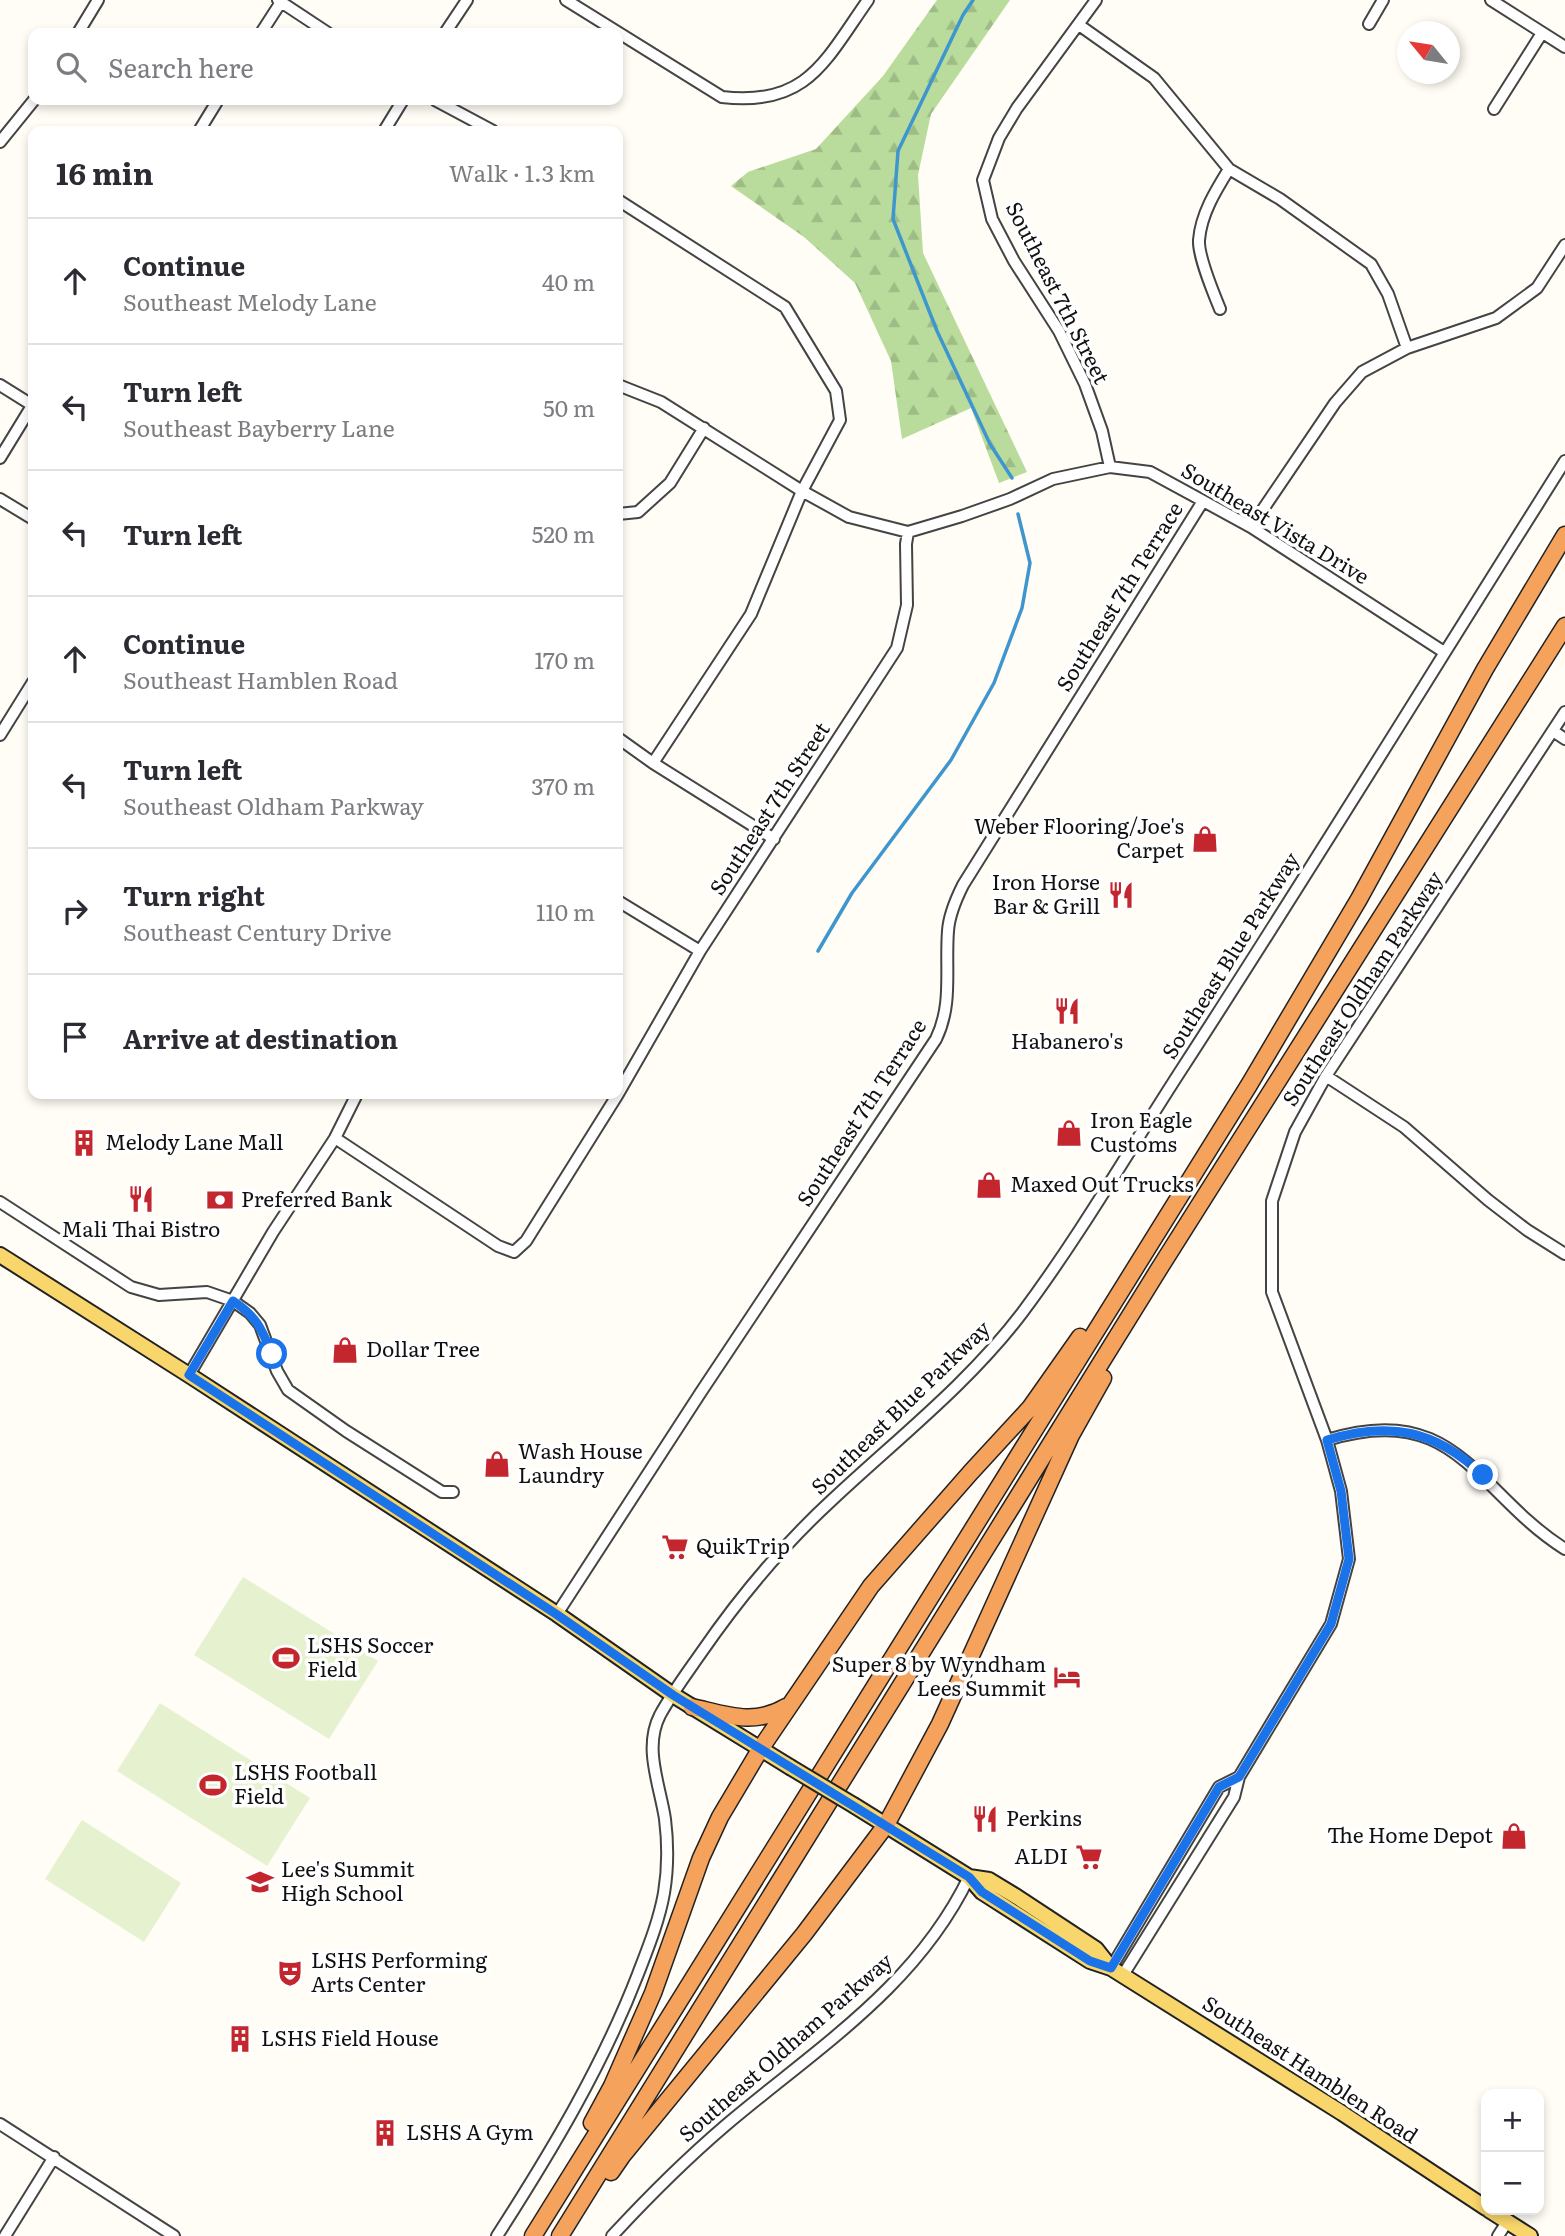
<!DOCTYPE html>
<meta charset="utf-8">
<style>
:root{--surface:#fff;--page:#f2f2f3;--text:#2b2b33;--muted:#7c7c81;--line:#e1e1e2}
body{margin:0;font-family:Literata,serif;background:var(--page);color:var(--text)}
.controls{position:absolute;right:21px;bottom:21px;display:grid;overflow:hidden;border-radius:14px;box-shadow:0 4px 10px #0003}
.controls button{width:63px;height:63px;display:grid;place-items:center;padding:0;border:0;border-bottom:2px solid var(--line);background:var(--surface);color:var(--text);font:35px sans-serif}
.compass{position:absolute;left:1397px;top:21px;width:63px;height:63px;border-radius:50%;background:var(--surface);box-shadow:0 4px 10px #0003;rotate:300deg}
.stop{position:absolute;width:21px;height:21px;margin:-16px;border:5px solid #1a73e8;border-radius:50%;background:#fff}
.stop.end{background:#1a73e8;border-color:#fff;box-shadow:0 2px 7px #0008}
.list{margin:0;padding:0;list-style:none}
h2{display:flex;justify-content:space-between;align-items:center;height:91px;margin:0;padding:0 28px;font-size:30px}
h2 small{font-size:23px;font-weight:400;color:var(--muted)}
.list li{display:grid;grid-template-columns:46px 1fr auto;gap:21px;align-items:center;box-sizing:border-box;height:126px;padding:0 28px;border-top:2px solid var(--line)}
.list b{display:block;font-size:26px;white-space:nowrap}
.list p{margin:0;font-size:23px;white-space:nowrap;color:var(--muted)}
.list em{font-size:23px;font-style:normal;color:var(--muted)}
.icon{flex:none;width:38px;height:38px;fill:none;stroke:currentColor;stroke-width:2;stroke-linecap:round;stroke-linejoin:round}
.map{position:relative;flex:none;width:1565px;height:2236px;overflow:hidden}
.search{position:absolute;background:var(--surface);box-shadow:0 4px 10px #0003;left:28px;top:28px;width:595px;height:77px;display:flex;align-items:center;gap:18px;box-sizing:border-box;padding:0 24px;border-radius:14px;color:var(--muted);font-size:26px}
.panel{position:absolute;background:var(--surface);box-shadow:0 4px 10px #0003;left:28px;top:126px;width:595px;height:973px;border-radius:14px}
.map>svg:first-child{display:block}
.forest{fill:url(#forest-firs)}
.pitch{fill:#e6f2cf}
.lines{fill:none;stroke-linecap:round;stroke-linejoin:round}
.stream{stroke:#3f96cf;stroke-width:3.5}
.minor-casing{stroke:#444;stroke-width:14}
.major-casing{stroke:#222;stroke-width:18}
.highway-casing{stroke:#222;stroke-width:19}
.minor{stroke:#fff;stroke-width:10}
.major{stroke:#f9d66b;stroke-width:14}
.highway{stroke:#f5a25d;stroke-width:16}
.major-bridge-casing{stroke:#222;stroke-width:18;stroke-linecap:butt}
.major-bridge{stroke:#f9d66b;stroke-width:14}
.route{stroke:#1a73e8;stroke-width:9}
.labels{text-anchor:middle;stroke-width:7;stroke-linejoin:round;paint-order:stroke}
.street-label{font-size:21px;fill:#111;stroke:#fff}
.poi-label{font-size:21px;fill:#111;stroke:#fff;text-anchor:start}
</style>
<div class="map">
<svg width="1565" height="2236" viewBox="0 0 1565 2236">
<defs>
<pattern id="forest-firs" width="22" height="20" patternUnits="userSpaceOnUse" patternTransform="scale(1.75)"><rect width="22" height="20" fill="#b9dc9c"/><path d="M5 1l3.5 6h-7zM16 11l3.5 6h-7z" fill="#9ebc85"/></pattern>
</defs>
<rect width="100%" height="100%" fill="#fffdf5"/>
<path class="forest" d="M937 0H1010L931 114 918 175 923 253 1027 472 999 483 971 408 902 439 891 361 855 283 804 237 731 186 748 172 816 149 883 76Z"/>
<path class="pitch" d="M243 1577 378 1661 329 1739 194 1655Z
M160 1703 310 1798 267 1866 117 1771Z
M82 1820 181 1883 144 1942 45 1879Z"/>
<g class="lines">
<path class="stream" d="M973 0 963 15 898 151 893 219 937 331 990 444 1012 478
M818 951 852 893 951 760 994 683 1022 608 1030 563 1018 514"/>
<defs>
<path id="minor" d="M278 0 328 33
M566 0 722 97C807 107 825 61 868 0
M1096 0 1017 108 999 138 983 180 992 219 1014 261 1059 331 1085 384 1102 431 1110 467
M1491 0 1565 47
M1369 24 1383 0
M1079 25 1154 78 1229 169 1280 199 1371 264 1388 294 1407 348
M78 33 98 0
M261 33 281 2
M445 33 467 0
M435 100 493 131
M1494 109 1542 33
M199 131 218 100
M384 131 403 100
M0 142 34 100
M618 200 785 307 836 391 840 420 802 491 751 614 653 763
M1220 309C1213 292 1198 256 1199 240 1201 214 1216 190 1229 169
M0 385 32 405
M618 385 661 402 802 491 849 517 908 532 962 516 1010 499 1053 479 1110 467 1150 472 1251 527 1444 652
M0 458 33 404
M0 499 33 519
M618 514 638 512 670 483 704 428
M1251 527 1335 403 1362 372 1407 348 1496 318 1537 288 1565 245
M1553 731 1565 739
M0 735 33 682
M618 738 653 763 774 839
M618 901 700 951
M1326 1076 1404 1127 1488 1200 1527 1230 1565 1254
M618 1094 700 951 897 648 907 605 906 544 908 532
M335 1138 498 1246 514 1252 526 1241 618 1094
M0 1202 131 1287 159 1295 207 1292 233 1301 250 1313 260 1325 277 1371 288 1390 346 1431 442 1492H453
M189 1375 273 1232 335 1138 357 1094
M1327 1440C1457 1399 1476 1493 1565 1549
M557 1614 701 1392 936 1039C953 1004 945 969 948 931 949 915 956 899 963 885L1203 501
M1111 1968 1219 1787 1239 1777
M1123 1975 1234 1797 1239 1777 1331 1624 1349 1559 1341 1491 1327 1440 1272 1292V1201L1295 1132 1326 1076 1565 712
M0 2124 174 2236
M5 2236 54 2157
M497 2236C551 2152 602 2067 638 1974 648 1948 659 1921 664 1893 668 1869 668 1843 665 1819 660 1785 643 1748 660 1715 672 1693 687 1673 701 1653 741 1595 781 1547 832 1500 897 1439 968 1384 1022 1313 1081 1234 1131 1147 1185 1064 1314 865 1438 662 1565 461
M612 2236C648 2197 685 2160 726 2125 817 2048 916 1987 969 1877
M1498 2236 1507 2222"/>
<path id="major" d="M0 1255 189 1375 557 1614 673 1695 790 1767
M855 1806 969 1877 982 1892 1090 1961 1111 1968 1096 1949 1017 1897 989 1880 969 1877
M1111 1968 1342 2113 1486 2208
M1489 2210 1530 2236"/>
<path id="highway" d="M692 1707C727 1715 754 1726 786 1707
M592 2123 612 2086 653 1993 701 1858 720 1817 761 1748 871 1586 971 1472 1030 1408 1080 1337
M611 2172 622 2156 804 1934 886 1825 940 1724 1071 1435 1103 1378
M533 2236 1249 1085 1359 899 1485 669 1565 535
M560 2236 1159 1269 1565 626"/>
</defs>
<use href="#minor" class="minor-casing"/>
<use href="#major" class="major-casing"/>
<use href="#highway" class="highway-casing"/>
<use href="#minor" class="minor"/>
<use href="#major" class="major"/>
<use href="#highway" class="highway"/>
<defs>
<path id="major-bridge" d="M790 1767 855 1806"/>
</defs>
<use href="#major-bridge" class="major-bridge-casing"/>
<use href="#major-bridge" class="major-bridge"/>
</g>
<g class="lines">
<path class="route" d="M272 1354C261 1328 257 1317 233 1301L189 1375 556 1614 673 1695 969 1877 982 1892 1090 1961 1111 1968 1219 1787 1239 1777 1331 1624 1349 1559 1341 1491 1327 1440C1390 1421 1435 1430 1483 1475"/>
</g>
<defs>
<symbol id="shop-bare" viewBox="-9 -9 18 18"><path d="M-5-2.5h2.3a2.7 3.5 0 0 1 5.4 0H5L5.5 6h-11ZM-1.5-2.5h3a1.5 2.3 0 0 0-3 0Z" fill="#c4262e" stroke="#fff" stroke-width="2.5" paint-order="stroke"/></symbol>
<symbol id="restaurant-bare" viewBox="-9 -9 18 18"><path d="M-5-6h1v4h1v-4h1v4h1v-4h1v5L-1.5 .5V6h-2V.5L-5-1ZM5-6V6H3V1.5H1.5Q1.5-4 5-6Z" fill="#c4262e" stroke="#fff" stroke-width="2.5" paint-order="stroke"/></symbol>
<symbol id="building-bare" viewBox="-9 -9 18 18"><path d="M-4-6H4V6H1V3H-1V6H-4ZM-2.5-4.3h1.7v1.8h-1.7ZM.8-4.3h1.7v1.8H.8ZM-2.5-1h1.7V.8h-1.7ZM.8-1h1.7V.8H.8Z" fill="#c4262e" stroke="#fff" stroke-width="2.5" paint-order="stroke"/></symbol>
<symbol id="bank-bare" viewBox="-9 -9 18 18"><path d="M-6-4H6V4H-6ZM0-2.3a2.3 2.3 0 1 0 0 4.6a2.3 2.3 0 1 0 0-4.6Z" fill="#c4262e" stroke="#fff" stroke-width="2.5" paint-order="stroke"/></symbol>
<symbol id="supermarket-bare" viewBox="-9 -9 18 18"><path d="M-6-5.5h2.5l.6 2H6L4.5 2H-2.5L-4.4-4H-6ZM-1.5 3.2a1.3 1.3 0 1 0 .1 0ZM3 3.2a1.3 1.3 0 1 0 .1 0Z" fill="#c4262e" stroke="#fff" stroke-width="2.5" paint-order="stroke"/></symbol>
<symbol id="stadium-bare" viewBox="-9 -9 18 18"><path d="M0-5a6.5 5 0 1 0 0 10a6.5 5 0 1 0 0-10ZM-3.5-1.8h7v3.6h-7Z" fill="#c4262e" stroke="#fff" stroke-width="2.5" paint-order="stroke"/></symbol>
<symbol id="hotel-bare" viewBox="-9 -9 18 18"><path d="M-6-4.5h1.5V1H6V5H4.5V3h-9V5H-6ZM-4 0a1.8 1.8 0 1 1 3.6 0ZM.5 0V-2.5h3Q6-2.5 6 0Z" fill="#c4262e" stroke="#fff" stroke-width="2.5" paint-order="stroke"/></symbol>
<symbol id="school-bare" viewBox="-9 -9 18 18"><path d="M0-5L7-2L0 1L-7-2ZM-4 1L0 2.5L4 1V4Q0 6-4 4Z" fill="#c4262e" stroke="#fff" stroke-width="2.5" paint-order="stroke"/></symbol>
<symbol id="theatre-bare" viewBox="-9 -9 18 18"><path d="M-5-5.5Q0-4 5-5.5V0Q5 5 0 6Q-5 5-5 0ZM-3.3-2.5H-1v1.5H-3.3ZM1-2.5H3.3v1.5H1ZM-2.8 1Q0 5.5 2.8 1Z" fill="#c4262e" stroke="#fff" stroke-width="2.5" paint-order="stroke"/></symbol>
</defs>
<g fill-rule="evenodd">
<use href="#shop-bare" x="1186" y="820" width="38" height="38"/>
<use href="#restaurant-bare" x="1102" y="876" width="38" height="38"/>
<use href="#restaurant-bare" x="1048" y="992" width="38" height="38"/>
<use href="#shop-bare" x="1050" y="1114" width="38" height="38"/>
<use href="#building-bare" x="65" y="1124" width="38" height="38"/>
<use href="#shop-bare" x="970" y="1166" width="38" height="38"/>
<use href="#restaurant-bare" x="122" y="1180" width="38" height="38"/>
<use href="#bank-bare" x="201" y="1181" width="38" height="38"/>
<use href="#shop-bare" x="326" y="1331" width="38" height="38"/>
<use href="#shop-bare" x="478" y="1445" width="38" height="38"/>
<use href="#supermarket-bare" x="656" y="1528" width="38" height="38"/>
<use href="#stadium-bare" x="267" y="1639" width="38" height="38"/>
<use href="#hotel-bare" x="1048" y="1658" width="38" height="38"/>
<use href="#stadium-bare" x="194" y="1766" width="38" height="38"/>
<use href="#restaurant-bare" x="966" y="1800" width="38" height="38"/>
<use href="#shop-bare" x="1495" y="1817" width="38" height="38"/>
<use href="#supermarket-bare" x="1070" y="1838" width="38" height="38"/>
<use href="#school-bare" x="241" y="1863" width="38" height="38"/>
<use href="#theatre-bare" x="271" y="1954" width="38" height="38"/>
<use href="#building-bare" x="221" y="2020" width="38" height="38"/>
<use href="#building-bare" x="366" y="2114" width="38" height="38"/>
</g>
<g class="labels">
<g class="street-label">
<text transform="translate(1057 293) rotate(63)" y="7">Southeast 7th Street</text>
<text transform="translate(1275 524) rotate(31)" y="7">Southeast Vista Drive</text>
<text transform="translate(1120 597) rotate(-58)" y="7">Southeast 7th Terrace</text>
<text transform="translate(770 809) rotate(-57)" y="7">Southeast 7th Street</text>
<text transform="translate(1231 956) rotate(-58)" y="7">Southeast Blue Parkway</text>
<text transform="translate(1363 989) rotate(-57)" y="7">Southeast Oldham Parkway</text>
<text transform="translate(862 1113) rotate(-57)" y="7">Southeast 7th Terrace</text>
<text transform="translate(901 1408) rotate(-44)" y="7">Southeast Blue Parkway</text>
<text transform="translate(786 2048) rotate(-41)" y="7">Southeast Oldham Parkway</text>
<text transform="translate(1310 2070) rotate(33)" y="7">Southeast Hamblen Road</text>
</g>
<g class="poi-label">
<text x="1184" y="834" text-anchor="end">Weber Flooring/Joe's<tspan x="1184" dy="24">Carpet</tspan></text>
<text x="1100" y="890" text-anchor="end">Iron Horse<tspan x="1100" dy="24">Bar &amp; Grill</tspan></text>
<text x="1067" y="1049" text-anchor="middle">Habanero's</text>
<text x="1090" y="1128">Iron Eagle<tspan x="1090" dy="24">Customs</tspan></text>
<text x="105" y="1150">Melody Lane Mall</text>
<text x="1010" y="1192">Maxed Out Trucks</text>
<text x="241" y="1207">Preferred Bank</text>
<text x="141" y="1237" text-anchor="middle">Mali Thai Bistro</text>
<text x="366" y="1357">Dollar Tree</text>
<text x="518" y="1459">Wash House<tspan x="518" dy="24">Laundry</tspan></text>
<text x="696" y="1554">QuikTrip</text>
<text x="307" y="1653">LSHS Soccer<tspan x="307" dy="24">Field</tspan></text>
<text x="1046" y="1672" text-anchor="end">Super 8 by Wyndham<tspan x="1046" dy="24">Lees Summit</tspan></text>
<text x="234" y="1780">LSHS Football<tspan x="234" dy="24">Field</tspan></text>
<text x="1006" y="1826">Perkins</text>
<text x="1493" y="1843" text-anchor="end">The Home Depot</text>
<text x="1068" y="1864" text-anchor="end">ALDI</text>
<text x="281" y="1877">Lee's Summit<tspan x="281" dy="24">High School</tspan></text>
<text x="311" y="1968">LSHS Performing<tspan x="311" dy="24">Arts Center</tspan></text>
<text x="261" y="2046">LSHS Field House</text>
<text x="406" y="2140">LSHS A Gym</text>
</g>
</g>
</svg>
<div class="controls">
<button>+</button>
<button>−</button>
</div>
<svg class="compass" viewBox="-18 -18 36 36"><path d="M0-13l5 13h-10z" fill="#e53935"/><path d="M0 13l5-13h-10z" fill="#7c7c81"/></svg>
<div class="stop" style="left:272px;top:1354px"></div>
<div class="stop end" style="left:1483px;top:1475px"></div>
<div class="search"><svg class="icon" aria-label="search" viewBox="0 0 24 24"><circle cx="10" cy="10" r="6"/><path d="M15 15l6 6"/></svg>Search here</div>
<section class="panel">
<h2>16 min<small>Walk · 1.3 km</small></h2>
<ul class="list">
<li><svg class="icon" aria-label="ahead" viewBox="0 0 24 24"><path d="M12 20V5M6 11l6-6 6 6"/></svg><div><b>Continue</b><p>Southeast Melody Lane</p></div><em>40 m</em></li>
<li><svg class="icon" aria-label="left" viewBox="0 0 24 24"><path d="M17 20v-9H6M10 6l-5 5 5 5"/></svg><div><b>Turn left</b><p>Southeast Bayberry Lane</p></div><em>50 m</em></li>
<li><svg class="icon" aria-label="left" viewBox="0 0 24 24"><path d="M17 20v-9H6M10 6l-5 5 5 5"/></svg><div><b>Turn left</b></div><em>520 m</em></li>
<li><svg class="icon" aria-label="ahead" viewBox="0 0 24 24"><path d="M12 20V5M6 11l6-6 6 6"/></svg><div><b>Continue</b><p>Southeast Hamblen Road</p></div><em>170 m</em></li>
<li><svg class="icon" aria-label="left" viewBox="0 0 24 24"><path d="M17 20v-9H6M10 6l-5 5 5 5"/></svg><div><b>Turn left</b><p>Southeast Oldham Parkway</p></div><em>370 m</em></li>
<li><svg class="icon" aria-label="right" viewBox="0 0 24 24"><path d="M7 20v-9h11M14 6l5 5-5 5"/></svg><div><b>Turn right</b><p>Southeast Century Drive</p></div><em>110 m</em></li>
<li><svg class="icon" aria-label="arrive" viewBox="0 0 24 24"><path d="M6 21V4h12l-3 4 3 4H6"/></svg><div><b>Arrive at destination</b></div></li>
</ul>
</section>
</div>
